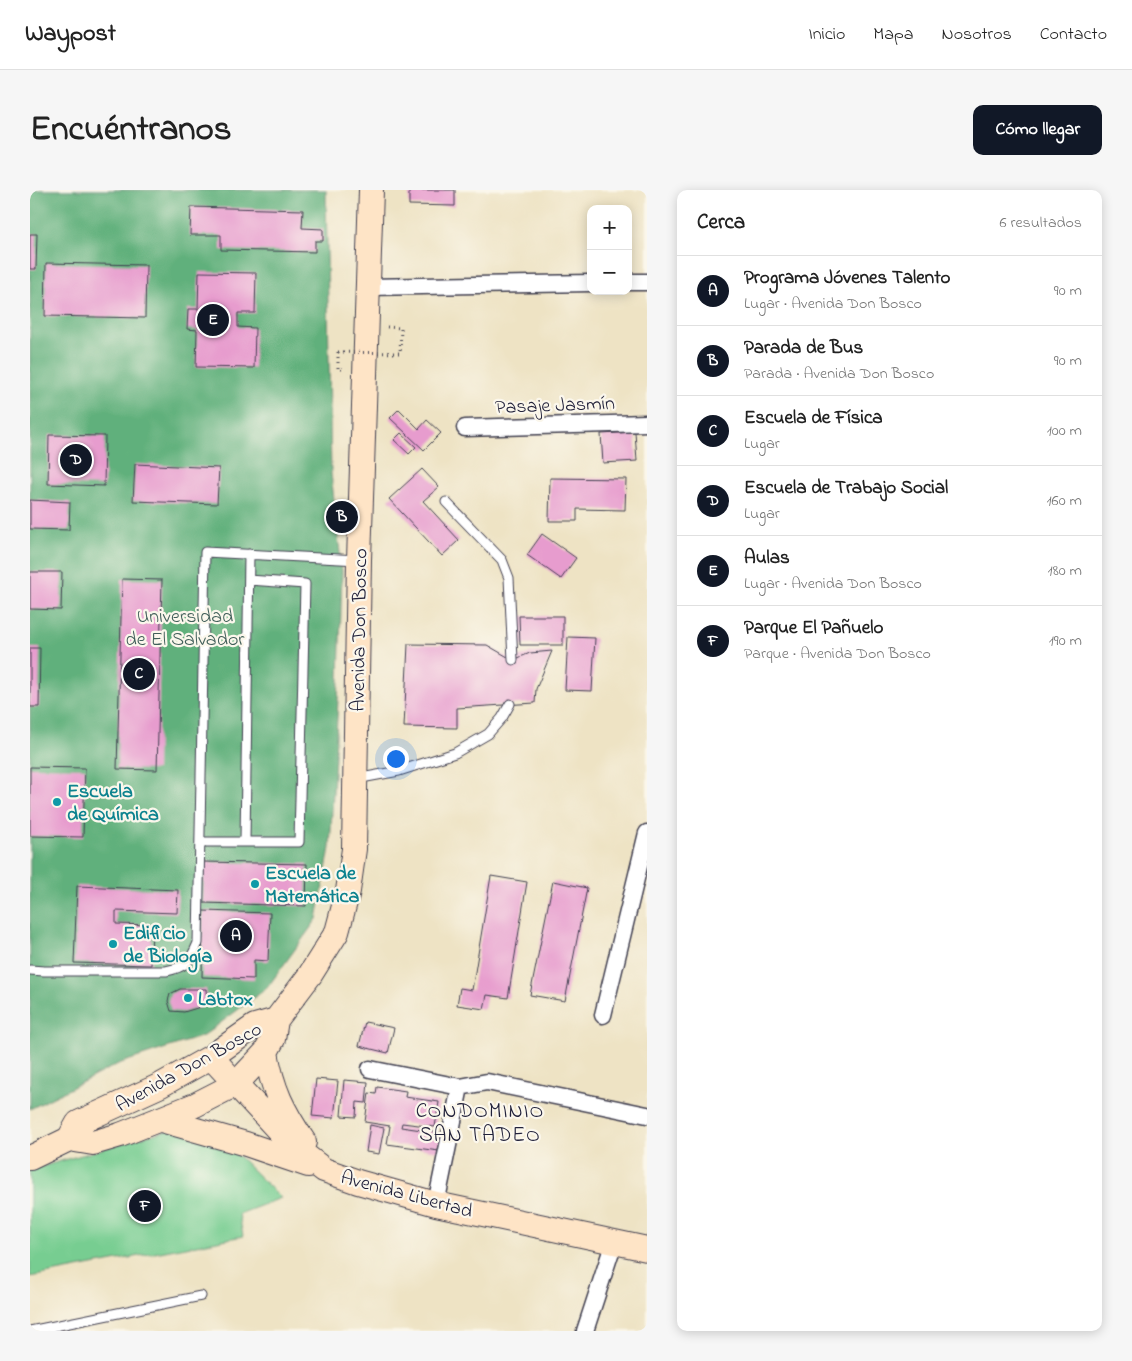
<!DOCTYPE html>
<html lang="es">
<meta charset="utf-8">
<style>
:root{--surface:#fff;--page:#f6f6f6;--text:#222;--muted:#767676;--line:#e0e0e0;--accent:#111827}
body{margin:0;font-family:"Indie Flower",sans-serif;background:var(--page);color:var(--text)}
.controls{position:absolute;right:15px;top:15px;display:grid;overflow:hidden;border-radius:10px;box-shadow:0 2px 12px #0003}
.controls button{width:45px;height:45px;display:grid;place-items:center;padding:0;border:0;border-bottom:1px solid var(--line);background:var(--surface);color:var(--text);font:25px sans-serif}
.you{position:absolute;left:365px;top:568px;width:18px;height:18px;margin:-12px;border:4px solid #fff;border-radius:50%;background:#1a73e8;box-shadow:0 0 0 8px #1a73e833}
.badge{display:grid;place-items:center;width:32px;height:32px;border-radius:50%;background:var(--accent);color:#fff;font-size:16px;font-weight:700}
.pin{position:absolute;translate:-50% -50%;border:2px solid #fff;box-shadow:0 1px 5px #0006}
.list{margin:0;padding:0;list-style:none}
h2{display:flex;justify-content:space-between;align-items:center;height:65px;margin:0;padding:0 20px;font-size:21px}
h2 small{font-size:16px;font-weight:400;color:var(--muted)}
.list li{display:grid;grid-template-columns:32px 1fr auto;gap:15px;align-items:center;box-sizing:border-box;height:70px;padding:0 20px;border-top:1px solid var(--line)}
.list b{display:block;font-size:19px;white-space:nowrap}
.list p{margin:0;font-size:16px;white-space:nowrap;color:var(--muted)}
.list em{font-size:16px;font-style:normal;color:var(--muted)}
.map{position:relative;flex:none;width:617px;height:1141px;overflow:hidden;border-radius:10px}
header{display:flex;align-items:center;gap:30px;box-sizing:border-box;height:70px;padding:0 25px;background:var(--surface);border-bottom:1px solid var(--line)}
header strong{font-size:24px}
nav{display:flex;gap:28px;margin-inline-start:auto;font-size:18px}
.intro{display:flex;align-items:center;justify-content:space-between;box-sizing:border-box;height:120px;padding:0 30px}
h1{margin:0;font-size:35px}
.button{padding:12px 22px;border-radius:10px;background:var(--accent);color:#fff;font-size:18px;font-weight:700}
main{display:flex;gap:30px;padding:0 30px}
aside{flex:1;background:var(--surface);border-radius:10px;box-shadow:0 2px 12px #0003}
.map>svg:first-child{display:block}
.green{fill:#77cd91;stroke:#4c7866}
.forest{fill:#61b07b;stroke:#42695b}
.building{fill:#e79cce}
.lines{fill:none;stroke-linecap:round;stroke-linejoin:round}
.lane-casing{stroke:#413f50;stroke-width:11}
.street-casing{stroke:#413f50;stroke-width:19}
.secondary-casing{stroke:#413f50;stroke-width:26}
.path{stroke:#413f50;stroke-width:3;stroke-dasharray:1 4;stroke-linecap:butt}
.lane{stroke:#fff;stroke-width:9}
.street{stroke:#fff;stroke-width:16}
.secondary{stroke:#fee4c6;stroke-width:24}
.path-bridge{stroke:#413f50;stroke-width:3;stroke-dasharray:1 4;stroke-linecap:butt}
.culture-dot{fill:#0f9aa8;stroke:#fbf7ec;stroke-width:2}
.labels{text-anchor:middle;stroke-width:4.5;stroke-linejoin:round;paint-order:stroke}
.street-label{font-size:20px;fill:#22223b;stroke:#fbf7ec}
.park-label{font-size:20px;fill:#405e59;stroke:#fbf7ec}
.culture-label{font-size:20px;font-weight:bold;fill:#0d838f;stroke:#fbf7ec;text-anchor:start}
.neighbourhood-label{font-size:21px;letter-spacing:1px;fill:#22223b;stroke:#fbf7ec}
</style>
<header>
<strong>Waypost</strong>
<nav><a>Inicio</a><a>Mapa</a><a>Nosotros</a><a>Contacto</a></nav>
</header>
<div class="intro"><h1>Encuéntranos</h1><a class="button">Cómo llegar</a></div>
<main>
<div class="map">
<svg width="617" height="1141" viewBox="0 0 617 1141">
<rect width="100%" height="100%" fill="#fbf7ec"/>
<filter id="ink" filterUnits="userSpaceOnUse"><feTurbulence type="fractalNoise" baseFrequency=".02" numOctaves="2"/><feDisplacementMap in="SourceGraphic" scale="10" xChannelSelector="R" yChannelSelector="G"/><feConvolveMatrix kernelMatrix="1 2 1 2 8 2 1 2 1" color-interpolation-filters="sRGB"/></filter>
<filter id="wash" filterUnits="userSpaceOnUse"><feTurbulence type="fractalNoise" baseFrequency=".0096" numOctaves="4" result="noise"/><feDisplacementMap in="SourceGraphic" scale="20" xChannelSelector="R" yChannelSelector="G"/><feGaussianBlur stdDeviation="1.12" result="paint"/><feColorMatrix in="noise" values="0 0 0 0 0 0 0 0 0 0 0 0 0 0 0 0 0 1.4 0 .05"/><feComposite in="paint" operator="in"/></filter>
<g filter="url(#wash)">
<rect width="100%" height="100%" fill="#eee3c4"/>
<path class="green" d="M172 930 251 1008 209 1024 213 1046 0 1087V980Z"/>
<path class="forest" d="M0 0H296L301 283 312 381 309 491 300 658 287 729 237 798 173 846 88 874 0 919Z"/>
<g id="blocks">
<path class="building" d="M379 0H425V16L379 15Z
M161 17 273 20 272 38 293 39V51H285V62L191 60V45H160Z
M0 44H7L6 79H0Z
M16 73 116 75 115 128 15 126Z
M169 82 226 83 225 123H208V137L225 138 224 178 166 177 167 140 157 139 158 119H168Z
M369 219 389 239 397 230 411 243 394 260 360 228Z
M605 242 607 271 573 273 571 244Z
M371 243 386 257 379 264 364 250Z
M19 245 75 246 74 296 18 294Z
M105 274 189 278 187 314 103 311Z
M392 279 409 297 393 311 429 350 412 366 359 309Z
M520 288 596 289 595 320 547 319V331H519Z
M0 310 40 312 39 340 0 339Z
M512 344 546 368 531 389 497 365Z
M0 382H32L31 420 0 419Z
M92 389 132 390 127 580 87 579Z
M489 426H533V455H490Z
M538 447 565 448 562 501 535 500Z
M378 454 457 455 483 470 500 463 522 461 506 499 505 513 427 518V538L374 537Z
M0 458H10L9 517H0Z
M0 577 55 578 53 647 0 646Z
M174 672 277 674 276 716 173 713Z
M461 686 497 692 478 808 457 805 454 819 427 815 430 798 442 800Z
M523 691 557 698 535 811 500 805Z
M47 696 148 700 147 723 86 721V734L122 735 121 775 44 773Z
M173 721 240 723 238 771 224 770V789L172 787Z
M150 799H176L177 815 154 822 141 821 138 811 140 804Z
M335 832 364 838 358 863 329 856Z
M286 889 308 891 304 928 282 926Z
M314 890 338 892 336 913 327 912 326 927 311 926Z
M347 897 376 901 375 907 409 912 405 937 372 933 371 937 412 943 409 961 357 954 360 936 335 932 339 903 346 904Z
M340 935 354 938 349 964 336 962Z"/>
</g>
</g>
<g filter="url(#ink)">
<use href="#blocks" fill-opacity="0" stroke="#413f50" stroke-width="1"/>
<g class="lines">
<defs>
<path id="lane" d="M416 312 472 370 479 388 483 470
M326 589 369 581 425 563 458 544 472 528 480 514
M170 652H269L275 394 219 390
M215 652 219 364
M0 780 14 781H136C156 777 160 772 168 753L175 362 329 370
M0 1141 171 1106"/>
<path id="street" d="M598 92H617
M338 97 561 93
M435 238 617 233
M573 825 617 643
M340 879 430 897 457 892 617 925
M406 1014 430 897
M555 1141 584 1052"/>
<path id="secondary" d="M236 862C242 899 253 921 274 952
M181 867 263 956 294 980 328 992 406 1014 617 1059
M131 930 216 954 278 975
M39 949 63 953 90 945 165 915 206 894 236 862 243 849 246 830 280 785 307 742 318 701 324 659 329 370 341 0
M39 949 48 933 131 895 181 867 225 836 246 830
M0 968 39 949"/>
</defs>
<use href="#lane" class="lane-casing"/>
<use href="#street" class="street-casing"/>
<use href="#secondary" class="secondary-casing"/>
<path class="path" d="M357 137 371 138 370 163
M308 162V179H315"/>
<use href="#lane" class="lane"/>
<use href="#street" class="street"/>
<use href="#secondary" class="secondary"/>
<path class="path-bridge" d="M308 162 370 163"/>
</g>
</g>
<g class="culture-dot">
<circle cx="27" cy="612" r="5"/>
<circle cx="225" cy="694" r="5"/>
<circle cx="83" cy="754" r="5"/>
<circle cx="158" cy="808" r="5"/>
</g>
<g class="labels">
<g class="street-label">
<text transform="translate(525 214) rotate(-2)" y="7">Pasaje Jasmín</text>
<text transform="translate(328 440) rotate(-89)" y="7">Avenida Don Bosco</text>
<text transform="translate(158 876) rotate(-29)" y="7">Avenida Don Bosco</text>
<text transform="translate(377 1003) rotate(15)" y="7">Avenida Libertad</text>
</g>
<g class="park-label">
<text x="155" y="432">Universidad<tspan x="155" dy="23">de El Salvador</tspan></text>
</g>
<g class="culture-label">
<text x="37" y="607">Escuela<tspan x="37" dy="23">de Química</tspan></text>
<text x="235" y="689">Escuela de<tspan x="235" dy="23">Matemática</tspan></text>
<text x="93" y="749">Edificio<tspan x="93" dy="23">de Biología</tspan></text>
<text x="168" y="815">Labtox</text>
</g>
<g class="neighbourhood-label">
<text x="450" y="927">CONDOMINIO<tspan x="450" dy="24">SAN TADEO</tspan></text>
</g>
</g>
</svg>
<div class="controls">
<button>+</button>
<button>−</button>
</div>
<div class="you"></div>
<div class="pin badge" style="left:206px;top:746px">A</div>
<div class="pin badge" style="left:312px;top:327px">B</div>
<div class="pin badge" style="left:109px;top:484px">C</div>
<div class="pin badge" style="left:46px;top:270px">D</div>
<div class="pin badge" style="left:183px;top:130px">E</div>
<div class="pin badge" style="left:115px;top:1016px">F</div>
</div>
<aside>
<h2>Cerca<small>6 resultados</small></h2>
<ul class="list">
<li><span class="badge">A</span><div><b>Programa Jóvenes Talento</b><p>Lugar · Avenida Don Bosco</p></div><em>90 m</em></li>
<li><span class="badge">B</span><div><b>Parada de Bus</b><p>Parada · Avenida Don Bosco</p></div><em>90 m</em></li>
<li><span class="badge">C</span><div><b>Escuela de Física</b><p>Lugar</p></div><em>100 m</em></li>
<li><span class="badge">D</span><div><b>Escuela de Trabajo Social</b><p>Lugar</p></div><em>160 m</em></li>
<li><span class="badge">E</span><div><b>Aulas</b><p>Lugar · Avenida Don Bosco</p></div><em>180 m</em></li>
<li><span class="badge">F</span><div><b>Parque El Pañuelo</b><p>Parque · Avenida Don Bosco</p></div><em>190 m</em></li>
</ul>
</aside>
</main>
